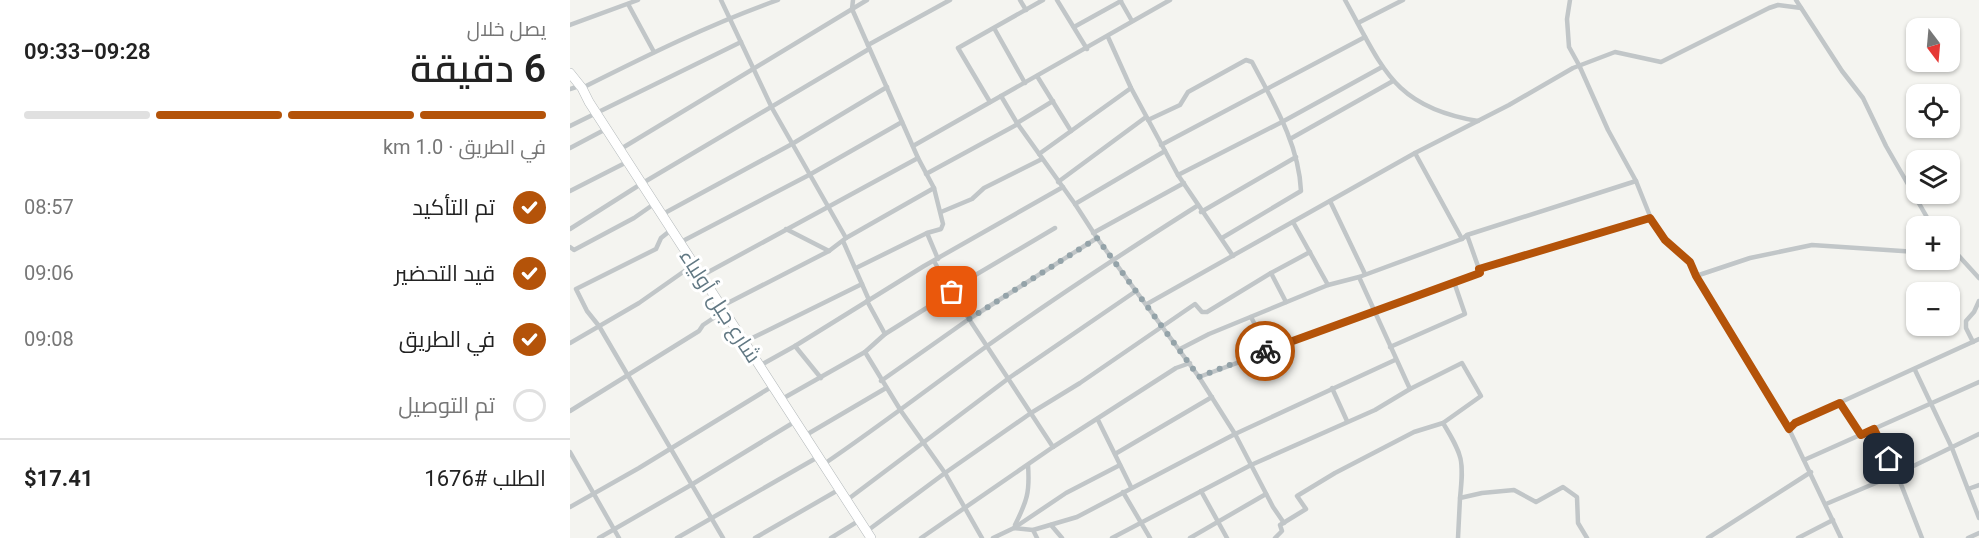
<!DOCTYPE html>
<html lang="ar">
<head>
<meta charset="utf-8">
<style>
	:root { --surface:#fff; --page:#f6f6f6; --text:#222; --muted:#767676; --line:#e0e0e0; --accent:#b45309 }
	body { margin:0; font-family:Roboto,Cairo,sans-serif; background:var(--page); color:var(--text); direction:rtl; height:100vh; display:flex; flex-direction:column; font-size:22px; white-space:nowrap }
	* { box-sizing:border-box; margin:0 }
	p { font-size:20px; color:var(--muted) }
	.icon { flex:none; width:33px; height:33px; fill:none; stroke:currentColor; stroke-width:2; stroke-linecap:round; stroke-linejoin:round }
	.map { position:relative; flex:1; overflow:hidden; direction:ltr }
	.drawer { display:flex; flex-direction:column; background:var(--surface); width:570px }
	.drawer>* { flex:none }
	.needle { width:39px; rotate:164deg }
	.buttons { position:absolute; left:1336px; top:18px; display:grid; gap:12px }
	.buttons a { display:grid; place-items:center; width:54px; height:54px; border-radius:12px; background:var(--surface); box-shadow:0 2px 4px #0004; font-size:30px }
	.pin { position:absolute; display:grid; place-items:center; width:51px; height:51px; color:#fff; margin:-26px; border-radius:12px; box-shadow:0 3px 9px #0006 }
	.courier { position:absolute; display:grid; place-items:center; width:60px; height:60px; margin:-30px; border:4px solid #b45309; border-radius:50%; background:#fff; color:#222; box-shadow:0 2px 8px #0007 }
	.overview em { font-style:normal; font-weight:600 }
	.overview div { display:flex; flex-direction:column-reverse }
	.overview { display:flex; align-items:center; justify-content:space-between; height:102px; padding:0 24px }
	h1 { font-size:39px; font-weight:600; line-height:45px }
	.bar { display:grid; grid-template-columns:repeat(4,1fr); gap:9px 6px; align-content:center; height:72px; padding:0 24px }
	.bar i { height:8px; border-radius:4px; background:var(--line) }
	.bar .selected { background:var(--accent) }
	.bar p { grid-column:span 4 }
	.line { display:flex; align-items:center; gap:15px; padding:0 24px; border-top:2px solid var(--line) }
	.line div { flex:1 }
	ol { padding:0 24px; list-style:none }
	li { display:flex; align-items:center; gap:18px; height:66px }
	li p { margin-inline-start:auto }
	li .icon { padding:6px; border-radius:50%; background:var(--accent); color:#fff; stroke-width:4 }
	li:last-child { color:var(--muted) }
	li i { width:33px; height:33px; border:3px solid var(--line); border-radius:50% }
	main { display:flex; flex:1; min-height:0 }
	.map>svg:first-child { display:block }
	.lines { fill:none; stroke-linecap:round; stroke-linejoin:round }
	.highway-casing { stroke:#b3b8ba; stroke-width:10 }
	.street { stroke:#c1c6c8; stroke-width:4.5 }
	.highway { stroke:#fff; stroke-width:9 }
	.done { stroke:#94a3a9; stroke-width:6; stroke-dasharray:0 10.8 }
	.route { stroke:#b45309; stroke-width:8 }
	.labels { text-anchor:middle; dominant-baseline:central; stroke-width:6; stroke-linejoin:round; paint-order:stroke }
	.street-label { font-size:21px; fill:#617883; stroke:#fff }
</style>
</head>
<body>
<main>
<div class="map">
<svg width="1409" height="538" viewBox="0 0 1409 538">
	<rect width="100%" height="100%" fill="#f4f4f0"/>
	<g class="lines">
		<defs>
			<polyline id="highway" points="0,73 12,88 19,102 301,538"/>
		</defs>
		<use href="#highway" class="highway-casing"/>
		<g class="street">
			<polyline points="151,0 202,108 276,238"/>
			<polyline points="283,0 282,9 348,158 364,188 373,224 371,229 357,233 286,268"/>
			<polyline points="450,0 456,10"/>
			<polyline points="487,0 517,49"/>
			<polyline points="550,0 562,21"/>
			<path d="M775,0c38,68 48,107 133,121"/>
			<polyline points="1000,0 997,19 999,47 1009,65 1038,130 1066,181 1084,226 1095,240 1120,262 1126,276 1219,429 1271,538"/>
			<polyline points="1226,0 1272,71 1293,98 1316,146 1362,226"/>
			<polyline points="58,4 84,52"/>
			<polyline points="788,23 833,0"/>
			<polyline points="0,25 68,0"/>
			<polyline points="504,27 551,1"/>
			<polyline points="424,28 455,83"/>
			<polyline points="538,37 561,88 608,175 663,256"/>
			<polyline points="298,45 380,0"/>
			<polyline points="467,76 501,131"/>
			<path d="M12,88c64,-32 128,-64 196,-88"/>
			<polyline points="0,89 9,86"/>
			<polyline points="431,96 447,123 505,204 527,238 629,377 665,434 703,507 714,523"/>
			<polyline points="420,102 388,48 473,0"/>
			<path d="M578,120l32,-15 8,-13 58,-32 6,2c21,40 47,82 49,129l-79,47"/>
			<polyline points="447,123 483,101"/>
			<polyline points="0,126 171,42"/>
			<polyline points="720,139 823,81"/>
			<polyline points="591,145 795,37"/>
			<polyline points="343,146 600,0"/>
			<polyline points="0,148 36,129"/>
			<polyline points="49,150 297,0"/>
			<polyline points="845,153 892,239"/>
			<polyline points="469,154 561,88"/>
			<polyline points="356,174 448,124"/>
			<polyline points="608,175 712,122 812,67"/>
			<polyline points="488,182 576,117"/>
			<polyline points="0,191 57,162"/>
			<polyline points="760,201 795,274"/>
			<polyline points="505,204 595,151"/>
			<polyline points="371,212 402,199 414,188 472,159"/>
			<polyline points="631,212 726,157"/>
			<polyline points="91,215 222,144 317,87"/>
			<polyline points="723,222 758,285"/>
			<polyline points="0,229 71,184 299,49"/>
			<polyline points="216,229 259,251"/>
			<polyline points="101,230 91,238 86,249 6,289 17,311 29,326 153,538"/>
			<polyline points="357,233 368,259"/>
			<polyline points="523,233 614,183"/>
			<polyline points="897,235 909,269"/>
			<polyline points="273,241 299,300"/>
			<polyline points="109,243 239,175 332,122"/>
			<polyline points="0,247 4,250 64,218 84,204"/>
			<polyline points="1380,252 1388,255 1409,278"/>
			<polyline points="364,261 380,290 483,447"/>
			<polyline points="701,273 716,302"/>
			<polyline points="131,276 348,158"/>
			<polyline points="1126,276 1180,258 1242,245 1347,252"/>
			<polyline points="380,290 485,228"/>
			<polyline points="297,301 315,334"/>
			<polyline points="577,304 845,153 939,105 1003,68 1045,52 1091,62 1199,8 1208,5 1231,8"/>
			<polyline points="681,317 698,350"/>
			<polyline points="174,342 292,284"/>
			<polyline points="1403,342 1396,328 1396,321 1404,312 1409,301"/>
			<polyline points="0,343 69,303 123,265"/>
			<polyline points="225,346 251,378"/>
			<polyline points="820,347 895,314 884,282"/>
			<polyline points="610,349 639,334 758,285 789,277 892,239 897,235 1066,181"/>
			<polyline points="295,352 331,411 375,473 412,538"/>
			<polyline points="189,366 225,346 354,266 493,187"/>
			<polyline points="1345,370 1382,448 1409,518"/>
			<polyline points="629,377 910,273 909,269 1080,218"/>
			<polyline points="311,381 399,319 527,238"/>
			<polyline points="762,388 777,421"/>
			<path d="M840,389l52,-26 19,33 -38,27c20,33 21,37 17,75"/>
			<polyline points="212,399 295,352 315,334 382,292"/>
			<polyline points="1270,403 1291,435"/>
			<polyline points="0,411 129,331 133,325 145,317 150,307 259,251 276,238 364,188"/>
			<polyline points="528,420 561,487"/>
			<polyline points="1219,429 1225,423 1409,339"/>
			<polyline points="1304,429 1327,474 1352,538"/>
			<polyline points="236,435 316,388"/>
			<polyline points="0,452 49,538"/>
			<polyline points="545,454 642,397"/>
			<polyline points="1234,460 1409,382"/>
			<path d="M254,464c56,-38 109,-79 163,-118 69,-49 139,-95 210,-140"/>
			<polyline points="1398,489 1409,485"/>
			<polyline points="631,491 657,538"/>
			<polyline points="553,492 580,538"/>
			<polyline points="277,500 439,378 566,291"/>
			<polyline points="1256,504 1327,474 1409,434"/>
			<polyline points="0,507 69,468 203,386"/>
			<path d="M445,525c12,-24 15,-33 13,-60"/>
			<polyline points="481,525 492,538"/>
			<polyline points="444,528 496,493 550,465"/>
			<polyline points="463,530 467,538"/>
			<polyline points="297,531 375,473 461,413 510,383 625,304 632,312 637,312 701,273 740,252"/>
			<polyline points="29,538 121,485 226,421"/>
			<polyline points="107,538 248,457"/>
			<polyline points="185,538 270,489"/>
			<polyline points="261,538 290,520"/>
			<polyline points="351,538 483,447 606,368 620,363"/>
			<polyline points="423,538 444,528 463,530 507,517 665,434 825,360"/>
			<polyline points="542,538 681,465 805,410 840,389 789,277"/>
			<polyline points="620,538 696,494"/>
			<polyline points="705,538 712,531 710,525 736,509 727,496 765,473 844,432 873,423"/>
			<polyline points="888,538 890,498 912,493 944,490 966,502 993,487 1007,497 1008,523 1017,538"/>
			<polyline points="1138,538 1241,472"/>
			<polyline points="1228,538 1263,520"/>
			<polyline points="1398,538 1409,533"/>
		</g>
		<use href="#highway" class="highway"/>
	</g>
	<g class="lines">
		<polyline class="done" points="382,292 399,319 527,238 629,377 695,351"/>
		<polyline class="route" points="695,351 910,273 909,269 1080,218 1095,240 1120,262 1126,276 1219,429 1225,423 1270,403 1291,435 1304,429 1319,459"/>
	</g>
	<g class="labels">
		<g class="street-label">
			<text transform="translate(150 306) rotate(57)">شارع جبل أولياء</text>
		</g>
	</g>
</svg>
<div class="buttons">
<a><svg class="needle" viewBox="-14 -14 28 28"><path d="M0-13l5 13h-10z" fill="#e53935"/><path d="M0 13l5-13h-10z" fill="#767676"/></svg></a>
<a><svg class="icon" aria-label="locate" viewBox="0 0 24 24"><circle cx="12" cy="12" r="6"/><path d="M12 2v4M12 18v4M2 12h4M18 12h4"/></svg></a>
<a><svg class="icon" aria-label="layers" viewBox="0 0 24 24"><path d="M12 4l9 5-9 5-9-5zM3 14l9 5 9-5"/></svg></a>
<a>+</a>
<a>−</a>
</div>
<div class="pin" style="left:382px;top:292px;background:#ea580c"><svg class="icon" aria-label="bag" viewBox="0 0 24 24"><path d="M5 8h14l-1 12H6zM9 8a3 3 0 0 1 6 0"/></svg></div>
<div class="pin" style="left:1319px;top:459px;background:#1f2937"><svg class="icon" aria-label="home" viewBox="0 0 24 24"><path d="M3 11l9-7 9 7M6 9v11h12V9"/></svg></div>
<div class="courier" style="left:695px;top:351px"><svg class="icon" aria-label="bike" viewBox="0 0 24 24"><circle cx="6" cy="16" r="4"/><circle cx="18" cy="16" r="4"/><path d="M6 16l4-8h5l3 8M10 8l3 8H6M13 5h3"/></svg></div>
</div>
<section class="drawer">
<div class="overview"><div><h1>6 دقيقة</h1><p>يصل خلال</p></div><em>09:28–09:33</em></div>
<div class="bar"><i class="selected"></i><i class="selected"></i><i class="selected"></i><i></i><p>في الطريق · 1.0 km</p></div>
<ol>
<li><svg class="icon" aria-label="check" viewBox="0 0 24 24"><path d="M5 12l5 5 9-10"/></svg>تم التأكيد<p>08:57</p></li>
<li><svg class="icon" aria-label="check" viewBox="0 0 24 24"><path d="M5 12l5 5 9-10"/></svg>قيد التحضير<p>09:06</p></li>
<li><svg class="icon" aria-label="check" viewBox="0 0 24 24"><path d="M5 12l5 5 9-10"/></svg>في الطريق<p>09:08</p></li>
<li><i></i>تم التوصيل</li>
</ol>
<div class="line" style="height:78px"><div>الطلب #1676</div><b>$17.41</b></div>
</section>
</main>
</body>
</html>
